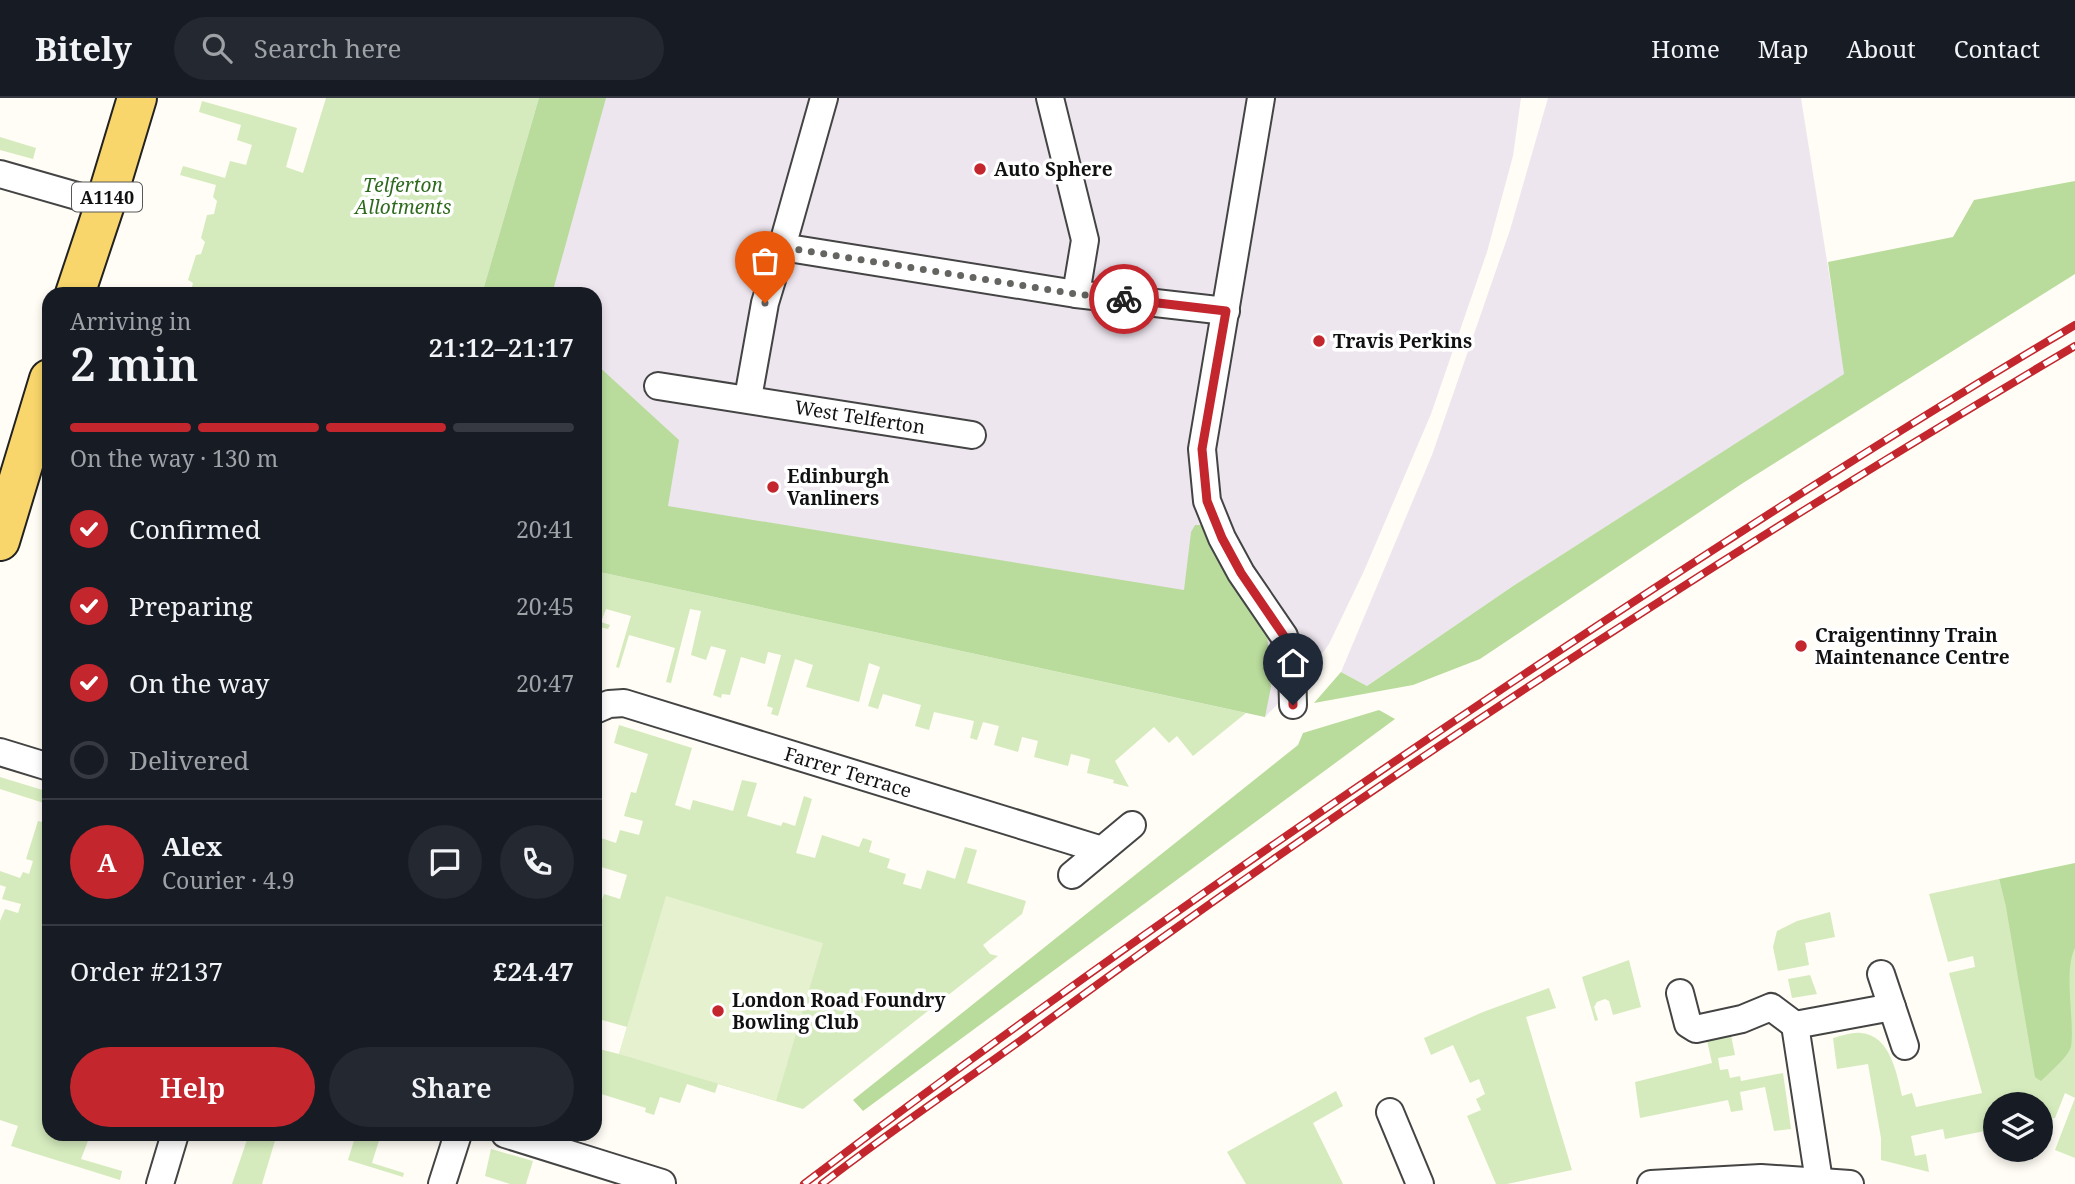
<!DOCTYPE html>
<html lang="en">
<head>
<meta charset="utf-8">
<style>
	:root { --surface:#171b24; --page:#242831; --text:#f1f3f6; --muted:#9ea1a6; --line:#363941; --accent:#c4262e }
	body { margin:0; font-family:"Noto Serif",serif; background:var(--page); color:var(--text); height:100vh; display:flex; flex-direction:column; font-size:26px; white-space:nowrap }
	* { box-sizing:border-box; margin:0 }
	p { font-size:23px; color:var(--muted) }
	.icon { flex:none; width:38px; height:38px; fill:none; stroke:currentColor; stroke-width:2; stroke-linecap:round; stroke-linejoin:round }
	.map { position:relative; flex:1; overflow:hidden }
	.panel { position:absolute; left:42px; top:189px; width:560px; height:854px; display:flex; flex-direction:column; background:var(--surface); border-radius:21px; box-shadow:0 4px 10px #0003 }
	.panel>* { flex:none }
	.controls { position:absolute; left:1983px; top:994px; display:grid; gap:14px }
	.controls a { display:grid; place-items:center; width:70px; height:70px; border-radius:50%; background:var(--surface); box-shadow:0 4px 10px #0003; font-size:35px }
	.pin { position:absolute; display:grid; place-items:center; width:60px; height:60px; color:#fff; margin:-72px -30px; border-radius:50% 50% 50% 0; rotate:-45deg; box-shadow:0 0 7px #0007 }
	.pin .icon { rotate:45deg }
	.courier { position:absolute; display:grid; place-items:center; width:70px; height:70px; margin:-35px; border:5px solid #c4262e; border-radius:50%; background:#fff; color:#222; box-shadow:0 2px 9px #0007 }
	.head em { font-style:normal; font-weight:600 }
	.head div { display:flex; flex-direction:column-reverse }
	.head { display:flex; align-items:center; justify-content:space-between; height:119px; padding:0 28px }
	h1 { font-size:46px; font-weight:600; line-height:52px }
	.bar { display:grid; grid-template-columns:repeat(4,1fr); gap:10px 7px; align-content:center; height:84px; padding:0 28px }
	.bar i { height:9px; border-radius:5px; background:var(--line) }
	.bar .selected { background:var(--accent) }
	.bar p { grid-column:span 4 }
	.line { display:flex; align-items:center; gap:18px; padding:0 28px; border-top:2px solid var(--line) }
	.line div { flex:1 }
	.round { display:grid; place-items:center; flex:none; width:74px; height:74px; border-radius:37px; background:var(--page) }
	ol { padding:0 28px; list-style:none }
	li { display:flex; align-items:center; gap:21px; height:77px }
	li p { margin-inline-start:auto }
	li .icon { padding:7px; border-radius:50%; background:var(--accent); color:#fff; stroke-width:4 }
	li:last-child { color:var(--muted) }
	li i { width:38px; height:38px; border:4px solid var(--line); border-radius:50% }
	.primary-button { display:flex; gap:14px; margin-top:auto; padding:14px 28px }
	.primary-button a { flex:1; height:80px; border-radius:42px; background:var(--accent); color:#fff; font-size:28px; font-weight:600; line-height:80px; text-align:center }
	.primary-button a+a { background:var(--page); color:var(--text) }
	header { display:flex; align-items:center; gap:42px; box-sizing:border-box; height:98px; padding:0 35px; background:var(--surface); border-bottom:2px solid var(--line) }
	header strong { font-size:33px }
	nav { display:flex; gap:38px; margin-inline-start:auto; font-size:24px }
	.search { width:490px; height:63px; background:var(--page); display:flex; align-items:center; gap:18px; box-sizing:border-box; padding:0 24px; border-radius:38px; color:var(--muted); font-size:26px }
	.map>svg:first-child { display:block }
	.industrial { fill:#eee6ef }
	.green { fill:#d5ebbd }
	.forest { fill:#b9dc9c }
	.pitch { fill:#e6f2cf }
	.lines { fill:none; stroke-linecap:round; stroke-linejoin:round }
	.street-casing { stroke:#444; stroke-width:30 }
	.primary-casing { stroke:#222; stroke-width:42 }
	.street { stroke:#fff; stroke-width:26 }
	.primary { stroke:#f9d66b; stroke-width:38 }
	.rail-casing { stroke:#c4262e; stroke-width:8 }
	.rail { stroke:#fff; stroke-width:5; stroke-dasharray:16; stroke-linecap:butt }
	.done { stroke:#646461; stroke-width:7; stroke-dasharray:0 12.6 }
	.route { stroke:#c4262e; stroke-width:9 }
	.poi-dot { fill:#c4262e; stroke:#fff; stroke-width:2.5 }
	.labels { text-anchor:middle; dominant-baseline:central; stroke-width:7; stroke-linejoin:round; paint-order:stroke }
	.shield { fill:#fff; stroke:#585858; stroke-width:2 }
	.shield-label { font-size:18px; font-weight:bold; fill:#111 }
	.poi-label { font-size:19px; font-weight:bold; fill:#111; stroke:#fff; text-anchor:start }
	.park-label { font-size:19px; font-style:italic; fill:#2f6b1f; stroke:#fff }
	.street-label { font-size:19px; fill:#111; stroke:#fff }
</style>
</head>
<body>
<header>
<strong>Bitely</strong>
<div class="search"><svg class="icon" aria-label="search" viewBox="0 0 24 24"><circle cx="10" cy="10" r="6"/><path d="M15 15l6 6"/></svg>Search here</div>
<nav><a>Home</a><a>Map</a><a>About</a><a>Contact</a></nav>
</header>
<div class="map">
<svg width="2075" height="1086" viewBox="0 0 2075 1086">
	<rect width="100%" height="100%" fill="#fffdf5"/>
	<g class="industrial">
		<polygon points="539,0 1521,0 1513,58 1487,154 1431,316 1364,473 1329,546 1309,574 1265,619 595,472 595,196 482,196"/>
		<polygon points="1548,0 1801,0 1845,276 1513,488 1367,588 1341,574 1432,357 1510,132"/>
	</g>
	<g class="green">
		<polygon points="326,0 539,0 482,196 190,196 193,185 188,182 196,157 201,156 205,144 201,140 207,117 214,116 217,103 213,99 216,87 180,77 183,68 225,80 230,63 246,67 252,47 237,42 241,27 199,14 202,3 297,30 286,69 303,75"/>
		<polygon points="0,39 36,50 33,61 0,52"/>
		<polygon points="595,473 1246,615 1193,658 1177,638 1169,645 1154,629 1115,663 1129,689 1113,685 1114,682 1087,675 1090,661 1071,656 1068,668 1034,659 1038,643 1022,639 1018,654 994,647 999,628 983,624 977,642 970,640 974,623 934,614 929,632 915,628 921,607 883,596 878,611 868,608 880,569 869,565 859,604 806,589 813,567 795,561 778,618 771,616 773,610 767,608 781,557 768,554 765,566 741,559 730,597 722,596 721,600 713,597 726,552 711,548 706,562 691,557 701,513 690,511 671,585 666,584 675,550 629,537 619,570 616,569 631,518 606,511 601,524 610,527 608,531 595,528"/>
		<polygon points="619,627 692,650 675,707 690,712 693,702 733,713 742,682 757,685 747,718 781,728 783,724 795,728 804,698 812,701 796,755 815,760 822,737 859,749 863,740 872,743 869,754 890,761 887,770 906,776 903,786 921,791 927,772 955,781 965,749 977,752 967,785 1026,803 1022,816 983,847 990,856 998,858 803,1011 718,986 715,995 687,986 680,1005 660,999 654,1017 645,1014 646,1010 595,994 595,950 619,956 627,929 595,920 595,839 601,818 597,817 604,796 620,801 627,777 595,767 595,738 616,745 620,732 639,737 643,723 624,718 631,694 636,695 648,656 614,645"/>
		<polygon points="0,679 49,694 49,1036 76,1036 89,1040 81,1061 122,1073 120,1082 11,1048 18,1028 0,1022 0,823 5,811 18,815 21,806 2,801 6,789 0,787 0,773 20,780 23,774 29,776 33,763 26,761 38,723 42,724 47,706 0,691"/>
		<path d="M1999,781l7,27 69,-24v276l-20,-8 20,-52 -10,-5 -10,25 -14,2 -1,-16h-45v25l-50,10 -2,-10 -32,7 4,20 11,-2 3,18 -48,-12v-22l-13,-74 -31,5 -4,-31c8,-2 19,-6 28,-5 29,2 36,41 41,63l10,-3 4,14 66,-14 -33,-120 26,-6 -2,-11 -25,6 -19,-68z"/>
		<polygon points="1830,814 1835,839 1805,845 1809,867 1778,873 1773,849 1777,833 1797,823"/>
		<polygon points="1629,862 1641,909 1613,917 1609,903 1605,901 1597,904 1594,909 1598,922 1595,923 1582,879"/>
		<polygon points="1810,877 1817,896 1792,900 1788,881"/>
		<polygon points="1549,890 1556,910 1526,919 1572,1072 1507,1086 1496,1086 1467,1018 1481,1012 1476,1001 1485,996 1479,981 1470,985 1453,947 1431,957 1424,940 1483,914"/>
		<polygon points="1730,932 1735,957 1718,960 1720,972 1728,971 1730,980 1740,978 1741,983 1783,975 1791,1031 1774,1033 1765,989 1740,994 1743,1012 1731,1014 1728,1002 1640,1020 1635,984 1712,965 1706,938"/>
		<polygon points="1336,993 1343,1008 1313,1025 1343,1086 1246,1086 1227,1054"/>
		<polygon points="249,1036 277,1036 262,1086 232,1086"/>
		<polygon points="356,1036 381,1036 372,1065 404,1075 403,1079 348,1062"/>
		<polygon points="491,1051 533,1063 526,1086 510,1086 485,1078"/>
	</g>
	<g class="forest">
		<polygon points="539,0 606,0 552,196 482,196"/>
		<polygon points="2075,83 2075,176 1743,385 1480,561 1413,587 1314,605 1341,574 1367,588 1513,488 1844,276 1828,164 1953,139 1974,102"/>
		<polygon points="595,265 679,342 668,408 1184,492 1191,434 1195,427 1203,427 1267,535 1271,589 1265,619 595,473"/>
		<polygon points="1379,612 1395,621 863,1013 853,1002 1298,647 1303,635"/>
		<path d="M2075,765v85c-12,24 0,71 -4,99 -4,11 -21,25 -30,34l-6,-4 -29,-170 -7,-28z"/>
	</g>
	<polygon class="pitch" points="666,798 823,845 776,1003 619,956"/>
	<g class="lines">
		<defs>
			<g id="street">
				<polyline points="824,0 782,149 1076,196 1226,213"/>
				<polyline points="1050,0 1085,142 1076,196"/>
				<polyline points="1261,0 1202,351 1207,403 1222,440 1241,475 1284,538 1292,569 1293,607"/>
				<polyline points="0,76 105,106"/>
				<polyline points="658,288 972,337"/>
				<polyline points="748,300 765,205 782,149"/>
				<polyline points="595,612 609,606 624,605 1102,752 1132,727"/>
				<polyline points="0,654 49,669"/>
				<polyline points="1072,777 1102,752"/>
				<polyline points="1881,876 1905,948"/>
				<polyline points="1680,895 1688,926 1696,931 1742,921 1771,909 1795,927"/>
				<polyline points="1390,1014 1420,1086"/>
				<polyline points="505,1036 662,1085"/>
				<polyline points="1819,1083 1795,927 1892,909"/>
				<polyline points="160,1086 175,1036"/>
				<polyline points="442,1086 458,1036"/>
				<polyline points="1651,1086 1761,1080 1850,1086"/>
			</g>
			<g id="primary">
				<polyline points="75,196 105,106 137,0"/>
				<polyline points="0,443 49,281"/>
			</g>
		</defs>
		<use href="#street" class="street-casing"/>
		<use href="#primary" class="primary-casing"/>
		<use href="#street" class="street"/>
		<use href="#primary" class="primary"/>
		<defs>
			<g id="rail">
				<path d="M804,1086c229,-174 465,-339 704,-499 187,-125 374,-246 567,-360"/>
				<path d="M822,1086c68,-53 139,-100 209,-151 335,-247 685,-475 1044,-687"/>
			</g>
		</defs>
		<use href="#rail" class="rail-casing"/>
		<use href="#rail" class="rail"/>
	</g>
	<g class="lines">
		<polyline class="done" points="765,205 782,149 1076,196 1124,201"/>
		<polyline class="route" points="1124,201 1226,213 1202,351 1207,403 1222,440 1241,475 1284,538 1292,569 1293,607"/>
	</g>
	<g class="poi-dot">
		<circle cx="980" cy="71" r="7"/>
		<circle cx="1319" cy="243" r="7"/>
		<circle cx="773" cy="389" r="7"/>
		<circle cx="1801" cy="548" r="7"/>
		<circle cx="718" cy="913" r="7"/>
	</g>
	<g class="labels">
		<rect class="shield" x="72" y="84.5" width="70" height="29" rx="5"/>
		<g class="shield-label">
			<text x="107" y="99">A1140</text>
		</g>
		<g class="poi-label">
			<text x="994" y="71">Auto Sphere</text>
			<text x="1333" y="243">Travis Perkins</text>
			<text x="787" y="378">Edinburgh<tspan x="787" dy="22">Vanliners</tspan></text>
			<text x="1815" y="537">Craigentinny Train<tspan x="1815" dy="22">Maintenance Centre</tspan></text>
			<text x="732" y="902">London Road Foundry<tspan x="732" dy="22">Bowling Club</tspan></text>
		</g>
		<g class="park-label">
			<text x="403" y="87">Telferton<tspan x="403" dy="22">Allotments</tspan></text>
		</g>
		<g class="street-label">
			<text transform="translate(860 319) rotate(9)">West Telferton</text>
			<text transform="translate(848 674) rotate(17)">Farrer Terrace</text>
		</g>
	</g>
</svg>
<div class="controls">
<a><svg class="icon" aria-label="layers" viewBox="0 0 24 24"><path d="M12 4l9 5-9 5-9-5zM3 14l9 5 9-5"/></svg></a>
</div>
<div class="pin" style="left:765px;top:205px;background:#ea580c"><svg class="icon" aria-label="bag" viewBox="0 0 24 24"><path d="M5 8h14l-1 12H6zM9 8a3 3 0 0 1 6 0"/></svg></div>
<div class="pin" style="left:1293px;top:607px;background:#1f2937"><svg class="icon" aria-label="home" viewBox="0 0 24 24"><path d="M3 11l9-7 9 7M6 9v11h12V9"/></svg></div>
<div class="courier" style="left:1124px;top:201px"><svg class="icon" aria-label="bike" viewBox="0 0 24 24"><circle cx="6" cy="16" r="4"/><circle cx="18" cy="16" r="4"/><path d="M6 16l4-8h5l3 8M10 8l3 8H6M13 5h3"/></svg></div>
<section class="panel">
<div class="head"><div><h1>2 min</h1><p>Arriving in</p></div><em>21:12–21:17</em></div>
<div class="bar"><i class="selected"></i><i class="selected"></i><i class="selected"></i><i></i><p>On the way · 130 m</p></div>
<ol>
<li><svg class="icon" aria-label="check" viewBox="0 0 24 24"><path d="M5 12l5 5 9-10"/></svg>Confirmed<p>20:41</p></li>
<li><svg class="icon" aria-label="check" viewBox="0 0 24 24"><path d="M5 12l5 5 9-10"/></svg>Preparing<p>20:45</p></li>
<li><svg class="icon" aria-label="check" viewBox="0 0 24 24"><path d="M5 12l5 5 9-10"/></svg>On the way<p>20:47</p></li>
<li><i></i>Delivered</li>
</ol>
<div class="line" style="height:126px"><b class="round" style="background:var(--accent);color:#fff">A</b><div><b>Alex</b><p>Courier · 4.9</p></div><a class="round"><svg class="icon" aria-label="chat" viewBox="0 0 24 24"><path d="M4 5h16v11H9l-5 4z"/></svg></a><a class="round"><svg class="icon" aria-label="phone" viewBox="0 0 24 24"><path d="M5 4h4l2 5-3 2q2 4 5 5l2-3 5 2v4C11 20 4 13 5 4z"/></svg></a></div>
<div class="line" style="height:91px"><div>Order #2137</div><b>£24.47</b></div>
<div class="primary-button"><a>Help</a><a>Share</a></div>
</section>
</div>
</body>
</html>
